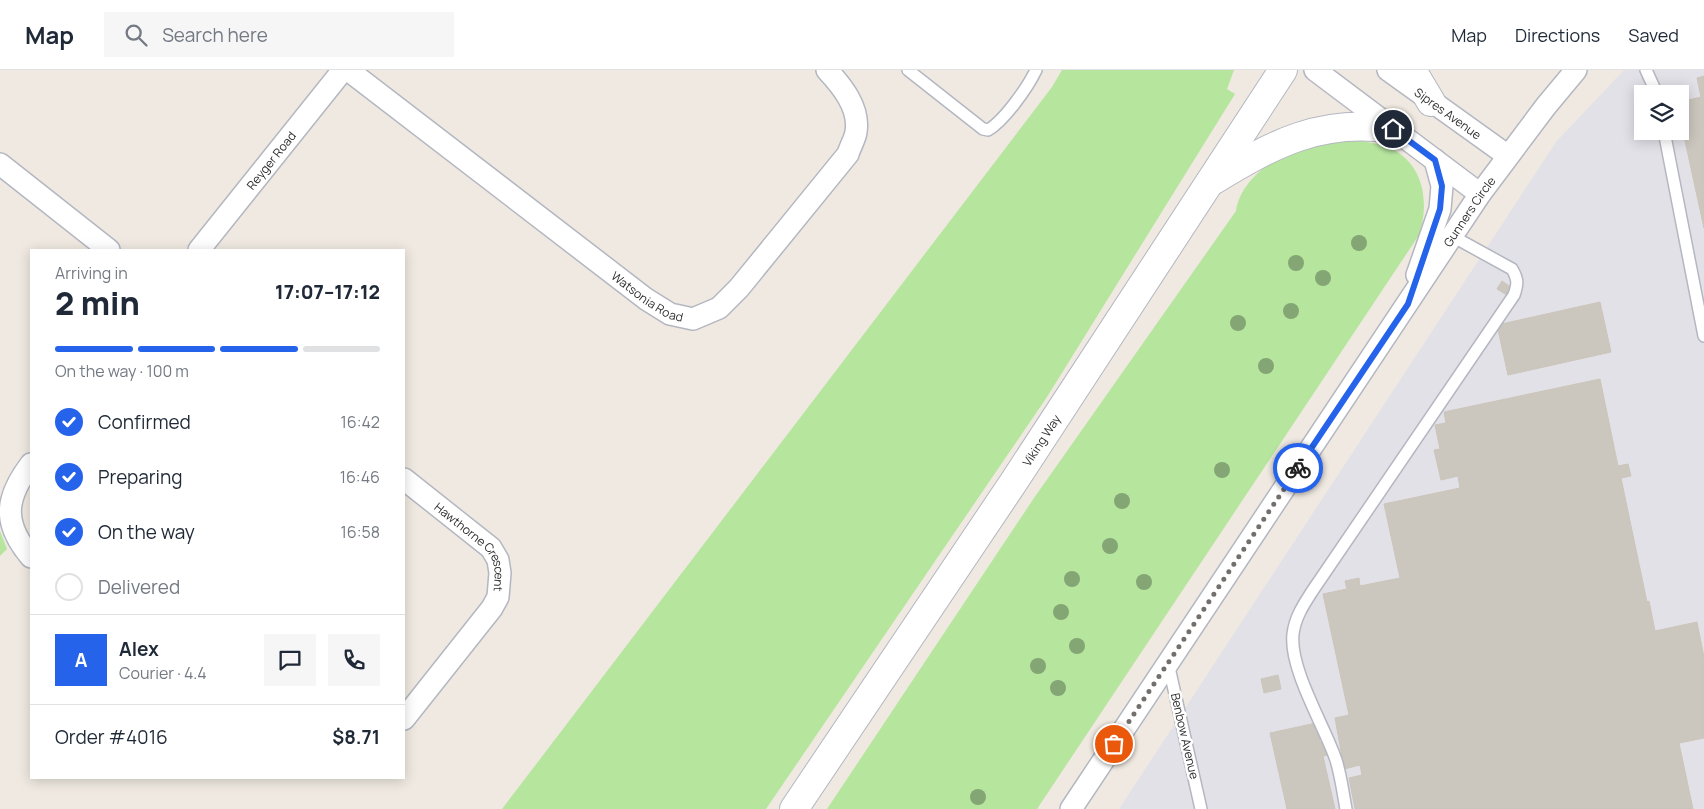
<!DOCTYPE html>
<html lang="en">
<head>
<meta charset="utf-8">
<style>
	:root { --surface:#fff; --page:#f6f6f7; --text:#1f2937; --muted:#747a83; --line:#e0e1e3; --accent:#2563eb }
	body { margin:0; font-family:Manrope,sans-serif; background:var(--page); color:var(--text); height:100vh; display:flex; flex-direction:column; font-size:19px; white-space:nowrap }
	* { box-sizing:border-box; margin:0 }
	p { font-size:16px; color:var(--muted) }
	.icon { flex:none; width:28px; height:28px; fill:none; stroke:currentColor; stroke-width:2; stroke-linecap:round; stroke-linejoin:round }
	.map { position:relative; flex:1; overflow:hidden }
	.side { position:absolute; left:30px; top:179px; width:375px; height:530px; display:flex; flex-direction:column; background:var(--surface); border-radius:0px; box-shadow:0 2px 12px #0003 }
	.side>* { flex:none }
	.tools { position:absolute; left:1634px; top:15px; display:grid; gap:10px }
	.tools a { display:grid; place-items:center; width:55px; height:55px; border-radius:0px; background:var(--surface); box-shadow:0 2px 12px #0003; font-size:25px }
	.pin { position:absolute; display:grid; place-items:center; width:42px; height:42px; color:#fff; margin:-21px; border:2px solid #fff; border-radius:50%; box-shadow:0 1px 5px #0007 }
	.courier { position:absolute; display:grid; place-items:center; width:50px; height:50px; margin:-25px; border:4px solid #2563eb; border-radius:50%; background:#fff; color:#222; box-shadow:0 1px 6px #0007 }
	.summary em { font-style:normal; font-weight:800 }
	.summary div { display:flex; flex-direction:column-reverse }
	.summary { display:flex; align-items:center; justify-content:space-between; height:85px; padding:0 25px }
	h1 { font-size:32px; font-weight:800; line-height:38px }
	.bar { display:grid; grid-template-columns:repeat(4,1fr); gap:8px 5px; align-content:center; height:60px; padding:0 25px }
	.bar i { height:6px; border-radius:4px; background:var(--line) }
	.bar .selected { background:var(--accent) }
	.bar p { grid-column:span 4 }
	.line { display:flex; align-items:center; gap:12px; padding:0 25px; border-top:1px solid var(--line) }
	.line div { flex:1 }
	.round { display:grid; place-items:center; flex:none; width:52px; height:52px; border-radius:0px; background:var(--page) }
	ol { padding:0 25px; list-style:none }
	li { display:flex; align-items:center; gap:15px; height:55px }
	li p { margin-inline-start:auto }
	li .icon { padding:5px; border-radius:50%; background:var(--accent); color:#fff; stroke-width:4 }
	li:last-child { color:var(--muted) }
	li i { width:28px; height:28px; border:2px solid var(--line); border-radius:50% }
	header { display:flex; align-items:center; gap:30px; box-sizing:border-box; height:70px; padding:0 25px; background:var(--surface); border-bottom:1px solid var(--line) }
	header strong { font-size:24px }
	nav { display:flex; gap:28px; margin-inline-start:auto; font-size:18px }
	.search { width:350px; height:45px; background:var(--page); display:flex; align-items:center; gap:12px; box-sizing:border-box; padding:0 18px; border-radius:0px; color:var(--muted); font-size:19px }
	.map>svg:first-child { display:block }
	.industrial { fill:#e3e1e8; fill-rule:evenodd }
	.green { fill:#b6e59e }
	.building { fill:#cbc7bf; stroke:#cbc5ba }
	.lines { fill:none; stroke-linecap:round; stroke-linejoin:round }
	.service-casing { stroke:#b4b7c1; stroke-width:14 }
	.minor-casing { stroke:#b4b7c1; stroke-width:24 }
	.secondary-casing { stroke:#b4b7c1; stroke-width:30 }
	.service { stroke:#fff; stroke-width:11 }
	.minor { stroke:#fff; stroke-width:21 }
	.secondary { stroke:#fff; stroke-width:28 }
	.tree { fill:#84a574 }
	.done { stroke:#726f6d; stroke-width:5; stroke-dasharray:0 9 }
	.route { stroke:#2563eb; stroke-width:6 }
	.labels { text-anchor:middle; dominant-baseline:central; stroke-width:5; stroke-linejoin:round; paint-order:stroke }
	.street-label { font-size:12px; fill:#2e2e2e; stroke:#fff }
</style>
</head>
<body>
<header>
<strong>Map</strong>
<div class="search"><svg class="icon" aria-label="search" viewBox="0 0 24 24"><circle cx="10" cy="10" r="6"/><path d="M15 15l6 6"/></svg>Search here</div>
<nav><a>Map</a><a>Directions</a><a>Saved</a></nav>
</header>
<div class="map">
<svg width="1704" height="739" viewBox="0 0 1704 739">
	<rect width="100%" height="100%" fill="#efe9e1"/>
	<path class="industrial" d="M1624,0h80v739h-585l437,-667zM1642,24h38v37h-38z"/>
	<g class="green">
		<polygon points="1062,0 1234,0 1227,19 1235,24 1047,327 766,739 502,739 1052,17"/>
		<path d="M1358,70c12,3 27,4 38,11 29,18 33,54 23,84l-382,574h-210l207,-311 202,-287c5,-36 50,-62 82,-69 13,-3 27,-1 40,-2z"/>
		<polygon points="0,461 7,479 0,486"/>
	</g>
	<g class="building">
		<polygon points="1704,6 1704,158 1680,48 1680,32 1701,27 1697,8"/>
		<polygon points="1502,211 1512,218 1507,225 1497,219"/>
		<polygon points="1600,232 1611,282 1508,305 1497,255"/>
		<polygon points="1600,309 1618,396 1628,394 1631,406 1621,408 1647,532 1649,531 1655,561 1697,552 1704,587 1704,668 1679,673 1693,739 1355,739 1349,708 1362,705 1360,695 1344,699 1343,692 1335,648 1349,645 1323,524 1347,519 1345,511 1359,508 1360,516 1400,508 1384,434 1460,418 1458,406 1441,410 1434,380 1440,379 1435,355 1446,353 1444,342"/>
		<polygon points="1278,605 1281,619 1264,623 1261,609"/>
		<polygon points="1316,653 1320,672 1324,672 1327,685 1323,686 1335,739 1287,739 1270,663"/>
	</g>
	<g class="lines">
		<defs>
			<g id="service">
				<path d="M908,0l75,59 5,1c16,-9 40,-43 48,-60"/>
				<polyline points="1646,0 1657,24"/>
				<polyline points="1664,61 1704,266"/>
				<polyline points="1168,593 1201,739"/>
				<path d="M1346,739c-3,-16 -5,-33 -10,-49 -11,-33 -47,-91 -43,-126 2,-17 11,-30 20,-44l201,-295c4,-11 4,-16 -2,-26l-60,-33"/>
			</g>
			<g id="minor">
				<path id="s1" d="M348,0l298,229 24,15 23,5 26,-11 20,-20 109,-134c2,-7 7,-15 8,-22 4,-24 -14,-46 -29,-62"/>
				<polyline points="1315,0 1480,124"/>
				<path id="s2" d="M1388,0l120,86"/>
				<polyline points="0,94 109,180"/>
				<path id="s3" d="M199,180l144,-180"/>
				<polyline points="1417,205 1440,139 1442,116 1435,90"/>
				<path d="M31,394c-26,34 -29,59 0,93"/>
				<path id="s4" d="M404,409l87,69 7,12 2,13 -2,24 -6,11 -88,111"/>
				<path id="s5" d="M1071,739l409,-615 66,-88 30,-36"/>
			</g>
			<g id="secondary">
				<polyline points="1412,0 1431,32"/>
				<path d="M1214,110c59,-36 107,-62 179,-51"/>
				<path id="s6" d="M794,739l221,-329 268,-410"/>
			</g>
		</defs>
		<use href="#service" class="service-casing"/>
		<use href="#minor" class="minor-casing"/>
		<use href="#secondary" class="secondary-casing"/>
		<use href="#service" class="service"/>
		<use href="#minor" class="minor"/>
		<use href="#secondary" class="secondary"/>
	</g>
	<g class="tree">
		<circle cx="1359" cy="173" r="8"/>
		<circle cx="1296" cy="193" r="8"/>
		<circle cx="1323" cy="208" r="8"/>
		<circle cx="1291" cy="241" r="8"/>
		<circle cx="1238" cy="253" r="8"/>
		<circle cx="1266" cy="296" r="8"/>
		<circle cx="1222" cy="400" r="8"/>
		<circle cx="1122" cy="431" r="8"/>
		<circle cx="1110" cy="476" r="8"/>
		<circle cx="1072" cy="509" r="8"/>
		<circle cx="1144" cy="512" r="8"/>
		<circle cx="1061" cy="542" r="8"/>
		<circle cx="1077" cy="576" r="8"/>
		<circle cx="1038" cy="596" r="8"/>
		<circle cx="1058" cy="618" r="8"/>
		<circle cx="978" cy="727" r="8"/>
	</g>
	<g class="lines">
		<polyline class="done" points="1114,674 1298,398"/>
		<polyline class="route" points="1298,398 1408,234 1440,139 1442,116 1435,90 1393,59"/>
	</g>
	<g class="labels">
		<g class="street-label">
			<text stroke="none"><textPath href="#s2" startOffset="74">Sipres Avenue</textPath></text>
			<text stroke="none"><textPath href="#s3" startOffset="115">Reyger Road</textPath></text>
			<text stroke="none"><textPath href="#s5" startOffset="718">Gunners Circle</textPath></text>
			<text stroke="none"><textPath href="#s1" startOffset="376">Watsonia Road</textPath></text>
			<text stroke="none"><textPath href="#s6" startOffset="444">Viking Way</textPath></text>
			<text stroke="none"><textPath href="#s4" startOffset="99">Hawthorne Crescent</textPath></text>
			<text transform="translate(1185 666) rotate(77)">Benbow Avenue</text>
		</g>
	</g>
</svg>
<div class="tools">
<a><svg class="icon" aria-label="layers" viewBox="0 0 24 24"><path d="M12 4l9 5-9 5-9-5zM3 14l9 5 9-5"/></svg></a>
</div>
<div class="pin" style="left:1114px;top:674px;background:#ea580c"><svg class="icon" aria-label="bag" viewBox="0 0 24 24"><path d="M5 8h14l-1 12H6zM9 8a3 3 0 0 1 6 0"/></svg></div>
<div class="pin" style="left:1393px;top:59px;background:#1f2937"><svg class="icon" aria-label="home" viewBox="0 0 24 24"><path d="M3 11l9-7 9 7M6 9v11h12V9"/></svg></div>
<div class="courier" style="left:1298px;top:398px"><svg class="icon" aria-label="bike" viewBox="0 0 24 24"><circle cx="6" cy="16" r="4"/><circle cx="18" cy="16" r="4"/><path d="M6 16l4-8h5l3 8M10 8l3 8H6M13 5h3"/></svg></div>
<section class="side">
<div class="summary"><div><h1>2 min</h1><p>Arriving in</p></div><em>17:07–17:12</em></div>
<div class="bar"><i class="selected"></i><i class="selected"></i><i class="selected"></i><i></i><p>On the way · 100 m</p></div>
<ol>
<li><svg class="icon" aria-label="check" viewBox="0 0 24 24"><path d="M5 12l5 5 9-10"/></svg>Confirmed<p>16:42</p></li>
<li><svg class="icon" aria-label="check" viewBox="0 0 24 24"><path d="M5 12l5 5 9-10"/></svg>Preparing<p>16:46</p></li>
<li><svg class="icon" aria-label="check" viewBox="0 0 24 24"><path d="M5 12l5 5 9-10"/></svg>On the way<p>16:58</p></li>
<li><i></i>Delivered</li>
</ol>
<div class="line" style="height:90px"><b class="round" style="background:var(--accent);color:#fff">A</b><div><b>Alex</b><p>Courier · 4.4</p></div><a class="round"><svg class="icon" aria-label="chat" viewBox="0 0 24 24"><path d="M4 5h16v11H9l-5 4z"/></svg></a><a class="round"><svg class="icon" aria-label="phone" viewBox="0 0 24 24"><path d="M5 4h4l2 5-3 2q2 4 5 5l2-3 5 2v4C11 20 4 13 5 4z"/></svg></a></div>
<div class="line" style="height:65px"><div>Order #4016</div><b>$8.71</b></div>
</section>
</div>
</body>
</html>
